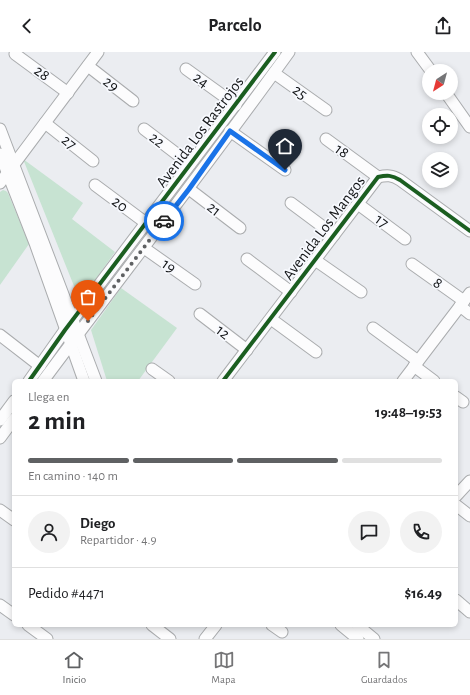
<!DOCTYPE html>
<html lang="es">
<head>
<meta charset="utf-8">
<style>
	:root { --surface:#fff; --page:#f2f2f2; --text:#202124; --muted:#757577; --line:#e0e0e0; --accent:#5f6163 }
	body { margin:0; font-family:"Alegreya Sans",sans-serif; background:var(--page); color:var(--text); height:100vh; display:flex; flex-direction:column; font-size:15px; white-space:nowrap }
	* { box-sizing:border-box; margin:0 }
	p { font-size:13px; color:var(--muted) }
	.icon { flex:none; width:22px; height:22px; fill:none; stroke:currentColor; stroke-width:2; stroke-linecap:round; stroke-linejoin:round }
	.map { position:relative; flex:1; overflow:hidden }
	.drawer { position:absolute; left:12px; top:327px; width:446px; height:248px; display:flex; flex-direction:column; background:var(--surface); border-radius:6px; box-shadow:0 2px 6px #0003 }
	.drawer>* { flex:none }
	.needle { width:26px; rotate:216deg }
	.tools { position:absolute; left:422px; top:12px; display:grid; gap:8px }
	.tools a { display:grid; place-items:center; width:36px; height:36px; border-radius:50%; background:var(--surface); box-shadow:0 2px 6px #0003; font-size:20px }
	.pin { position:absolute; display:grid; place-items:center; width:34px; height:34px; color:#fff; margin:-41px -17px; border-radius:50% 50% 50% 0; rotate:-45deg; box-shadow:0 0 4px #0007 }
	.pin .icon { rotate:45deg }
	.courier { position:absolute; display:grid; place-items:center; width:40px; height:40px; margin:-20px; border:3px solid #1a73e8; border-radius:50%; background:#fff; color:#222; box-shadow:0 1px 5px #0007 }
	.overview em { font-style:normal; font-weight:700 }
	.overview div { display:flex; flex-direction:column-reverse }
	.overview { display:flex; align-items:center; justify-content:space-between; height:68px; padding:0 16px }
	h1 { font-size:26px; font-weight:700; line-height:30px }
	.bar { display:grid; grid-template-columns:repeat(4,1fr); gap:6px 4px; align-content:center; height:48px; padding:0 16px }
	.bar i { height:5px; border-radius:3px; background:var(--line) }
	.bar .active { background:var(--accent) }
	.bar p { grid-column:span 4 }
	.line { display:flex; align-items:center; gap:10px; padding:0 16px; border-top:1px solid var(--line) }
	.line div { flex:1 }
	.round { display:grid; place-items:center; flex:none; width:42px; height:42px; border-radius:21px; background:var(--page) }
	header { display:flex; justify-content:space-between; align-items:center; height:52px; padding:0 16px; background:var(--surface); font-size:18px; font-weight:700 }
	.tab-bar { display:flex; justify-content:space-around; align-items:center; height:56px; border-top:1px solid var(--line); background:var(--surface); font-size:11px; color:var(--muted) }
	.tab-bar a { display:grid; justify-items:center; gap:2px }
	.tab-bar .active { color:var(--accent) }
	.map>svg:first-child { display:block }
	.green { fill:#c7e3d2 }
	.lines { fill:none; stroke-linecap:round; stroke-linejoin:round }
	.minor-casing { stroke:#aaacae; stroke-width:13 }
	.minor { stroke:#fcfcfd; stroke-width:11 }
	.cycleway-casing { stroke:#f7f9fe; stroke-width:6 }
	.cycleway { stroke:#1b5e20; stroke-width:4 }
	.done { stroke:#5f6163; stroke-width:4; stroke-dasharray:0 7.2 }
	.route { stroke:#1a73e8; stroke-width:5 }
	.labels { text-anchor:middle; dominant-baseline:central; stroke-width:3.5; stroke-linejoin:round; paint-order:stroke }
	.street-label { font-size:16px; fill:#131517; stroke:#f7f9fe }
</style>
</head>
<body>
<header><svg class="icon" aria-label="back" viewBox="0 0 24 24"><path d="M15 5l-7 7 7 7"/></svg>Parcelo<svg class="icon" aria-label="share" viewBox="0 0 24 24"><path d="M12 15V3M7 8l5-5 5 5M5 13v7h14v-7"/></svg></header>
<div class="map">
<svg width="470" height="587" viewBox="0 0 470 587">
	<rect width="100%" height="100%" fill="#ebedf1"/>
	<g class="green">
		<polygon points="23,107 83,151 72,167 115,200 80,249"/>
		<polygon points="3,138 6,139 8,141 29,192 0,233 0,140"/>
		<polygon points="121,236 177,276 138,329 107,329 91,278"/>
	</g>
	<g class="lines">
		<defs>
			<g id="minor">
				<polyline points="417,0 431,19"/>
				<polyline points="15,2 68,41"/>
				<polyline points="88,14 133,49"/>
				<polyline points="186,17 236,53"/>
				<polyline points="274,21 326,58"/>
				<polyline points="446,41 470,75"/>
				<polyline points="45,71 93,109"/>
				<polyline points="0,77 96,329"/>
				<polyline points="144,77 190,112"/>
				<polyline points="230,79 285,118"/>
				<polyline points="326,87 378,125"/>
				<polyline points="0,102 35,191 84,329"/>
				<polyline points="0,131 98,0"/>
				<polyline points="95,133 146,171"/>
				<polyline points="189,137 240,176"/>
				<polyline points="291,151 334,183"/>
				<polyline points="358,152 405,187"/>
				<polyline points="144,196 195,232"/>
				<polyline points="247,207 291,240"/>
				<polyline points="315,208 361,240"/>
				<polyline points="412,212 464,249"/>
				<polyline points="460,254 470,262"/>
				<polyline points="200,262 247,298"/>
				<polyline points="271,267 316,300"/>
				<polyline points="373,276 418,309"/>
				<polyline points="0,283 40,314"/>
				<polyline points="414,314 434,329"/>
				<polyline points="152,317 169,329"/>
				<polyline points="29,329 65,278 275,0"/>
				<path d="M43,329c82,-110 166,-218 246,-329"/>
				<path d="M223,329l155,-204c9,-2 14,-2 22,3l70,51"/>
				<polyline points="403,329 470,241"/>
				<polyline points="456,345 463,350"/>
				<polyline points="0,368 14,349"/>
				<polyline points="0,386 14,367"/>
				<polyline points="456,444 470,429"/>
				<polyline points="456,453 470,464"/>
				<polyline points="0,458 14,468"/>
				<polyline points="456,548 470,560"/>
				<polyline points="0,553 14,563"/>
				<polyline points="28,573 47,587"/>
				<polyline points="152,573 170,587"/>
				<polyline points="272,573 282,580"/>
				<polyline points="341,573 358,587"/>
				<polyline points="357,573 374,587"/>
				<polyline points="205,587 216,573"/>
			</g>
		</defs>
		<use href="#minor" class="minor-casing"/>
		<use href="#minor" class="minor"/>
		<defs>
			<g id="cycleway">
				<polyline points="29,329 65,278 275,0"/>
				<path d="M223,329l155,-204c9,-2 14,-2 22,3l70,51"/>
			</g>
		</defs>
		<use href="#cycleway" class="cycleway-casing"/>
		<use href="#cycleway" class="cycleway"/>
	</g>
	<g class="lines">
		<polyline class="done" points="88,269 164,169"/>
		<polyline class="route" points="164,169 189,137 230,79 285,118"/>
	</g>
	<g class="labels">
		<g class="street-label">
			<text transform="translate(42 21) rotate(36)">28</text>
			<text transform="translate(201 28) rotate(35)">24</text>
			<text transform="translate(111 32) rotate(37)">29</text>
			<text transform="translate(300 40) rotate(36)">25</text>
			<text transform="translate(200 80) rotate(-53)">Avenida Los Rastrojos</text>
			<text transform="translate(157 88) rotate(37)">22</text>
			<text transform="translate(69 90) rotate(38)">27</text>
			<text transform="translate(342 99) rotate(37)">18</text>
			<text transform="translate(120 152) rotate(36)">20</text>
			<text transform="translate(214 157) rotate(38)">21</text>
			<text transform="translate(382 169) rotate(37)">17</text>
			<text transform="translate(324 176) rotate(-53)">Avenida Los Mangos</text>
			<text transform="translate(169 214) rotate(35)">19</text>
			<text transform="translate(438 231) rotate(35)">8</text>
			<text transform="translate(223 280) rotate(38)">12</text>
		</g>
	</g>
</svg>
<div class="tools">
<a><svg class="needle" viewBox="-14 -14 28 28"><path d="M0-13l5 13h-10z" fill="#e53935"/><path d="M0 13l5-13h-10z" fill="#757577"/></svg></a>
<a><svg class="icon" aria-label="locate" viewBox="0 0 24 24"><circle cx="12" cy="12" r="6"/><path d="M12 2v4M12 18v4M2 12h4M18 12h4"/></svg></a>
<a><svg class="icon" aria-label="layers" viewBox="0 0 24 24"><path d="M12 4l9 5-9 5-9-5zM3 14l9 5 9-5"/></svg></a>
</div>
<div class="pin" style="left:88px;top:269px;background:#ea580c"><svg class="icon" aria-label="bag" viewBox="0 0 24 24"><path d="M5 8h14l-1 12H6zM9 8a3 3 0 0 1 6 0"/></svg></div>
<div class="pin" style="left:285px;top:118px;background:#1f2937"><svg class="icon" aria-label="home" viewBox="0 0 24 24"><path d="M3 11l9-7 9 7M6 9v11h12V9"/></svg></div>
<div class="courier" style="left:164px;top:169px"><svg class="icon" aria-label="car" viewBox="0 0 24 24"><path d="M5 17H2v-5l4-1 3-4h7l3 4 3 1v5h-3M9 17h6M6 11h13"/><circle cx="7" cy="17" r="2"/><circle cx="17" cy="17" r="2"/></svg></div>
<section class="drawer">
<div class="overview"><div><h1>2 min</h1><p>Llega en</p></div><em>19:48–19:53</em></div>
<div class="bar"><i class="active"></i><i class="active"></i><i class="active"></i><i></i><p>En camino · 140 m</p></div>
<div class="line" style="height:72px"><a class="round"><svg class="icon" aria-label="person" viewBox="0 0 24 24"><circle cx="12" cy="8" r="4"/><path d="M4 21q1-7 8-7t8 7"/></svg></a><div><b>Diego</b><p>Repartidor · 4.9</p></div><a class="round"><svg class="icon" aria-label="chat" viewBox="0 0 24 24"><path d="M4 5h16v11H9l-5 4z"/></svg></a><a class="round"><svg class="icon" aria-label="phone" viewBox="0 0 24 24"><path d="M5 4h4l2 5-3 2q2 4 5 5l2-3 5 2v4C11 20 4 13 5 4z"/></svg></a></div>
<div class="line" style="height:52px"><div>Pedido #4471</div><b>$16.49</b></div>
</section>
</div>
<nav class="tab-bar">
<a class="active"><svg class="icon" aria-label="home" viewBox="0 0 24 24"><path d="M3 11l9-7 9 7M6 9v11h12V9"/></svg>Inicio</a>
<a><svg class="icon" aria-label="map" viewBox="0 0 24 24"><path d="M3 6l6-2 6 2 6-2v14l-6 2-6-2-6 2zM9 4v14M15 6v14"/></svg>Mapa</a>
<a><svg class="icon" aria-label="saved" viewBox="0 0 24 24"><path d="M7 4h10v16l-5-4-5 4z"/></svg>Guardados</a>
</nav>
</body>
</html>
